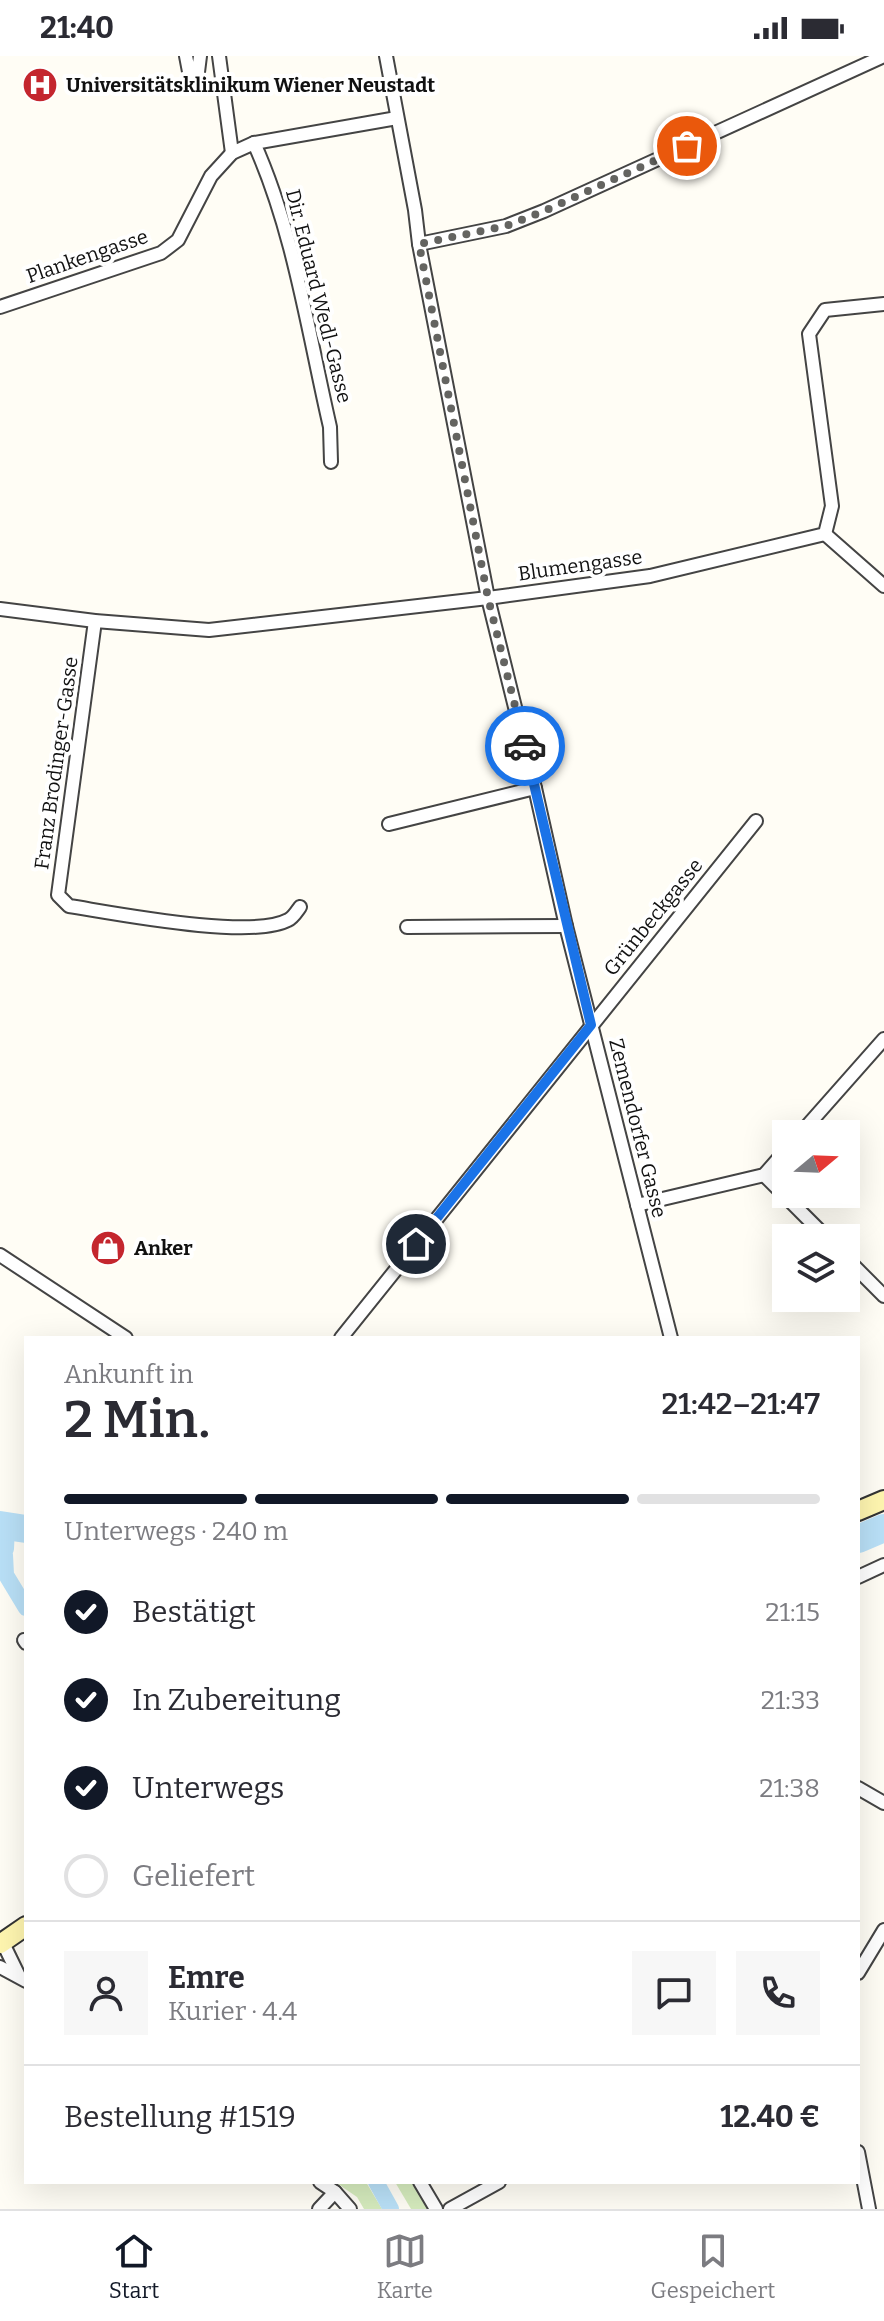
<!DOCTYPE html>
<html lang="de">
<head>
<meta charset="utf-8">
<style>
	:root { --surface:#fff; --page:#f7f7f7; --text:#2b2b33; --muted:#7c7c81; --line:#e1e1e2; --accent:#111827 }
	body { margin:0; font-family:Bitter,serif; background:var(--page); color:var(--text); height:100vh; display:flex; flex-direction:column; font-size:30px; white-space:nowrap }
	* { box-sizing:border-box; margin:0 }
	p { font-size:26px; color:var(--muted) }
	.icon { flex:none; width:44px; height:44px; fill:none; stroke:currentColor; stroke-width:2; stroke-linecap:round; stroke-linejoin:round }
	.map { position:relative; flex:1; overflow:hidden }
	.drawer { position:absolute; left:24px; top:1280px; width:836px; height:848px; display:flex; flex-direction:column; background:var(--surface); border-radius:0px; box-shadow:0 8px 32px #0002 }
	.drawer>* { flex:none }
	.needle { width:52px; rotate:71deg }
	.tools { position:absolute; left:772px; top:1064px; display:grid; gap:16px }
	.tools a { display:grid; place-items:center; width:88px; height:88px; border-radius:0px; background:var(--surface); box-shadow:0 8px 32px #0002; font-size:40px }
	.pin { position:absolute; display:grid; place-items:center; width:68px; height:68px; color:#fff; margin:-34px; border:4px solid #fff; border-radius:50%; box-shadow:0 2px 8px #0007 }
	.courier { position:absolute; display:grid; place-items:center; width:80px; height:80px; margin:-40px; border:6px solid #1a73e8; border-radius:50%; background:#fff; color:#222; box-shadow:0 2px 10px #0007 }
	.overview em { font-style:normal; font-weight:600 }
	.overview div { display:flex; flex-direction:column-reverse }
	.overview { display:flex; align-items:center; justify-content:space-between; height:136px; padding:0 40px }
	h1 { font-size:52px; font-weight:600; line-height:60px }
	.bar { display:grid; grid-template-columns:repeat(4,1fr); gap:12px 8px; align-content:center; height:96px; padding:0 40px }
	.bar i { height:10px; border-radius:6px; background:var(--line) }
	.bar .current { background:var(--accent) }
	.bar p { grid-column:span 4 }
	.line { display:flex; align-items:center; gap:20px; padding:0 40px; border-top:2px solid var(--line) }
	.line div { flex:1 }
	.round { display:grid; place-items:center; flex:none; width:84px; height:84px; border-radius:0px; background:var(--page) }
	ol { padding:0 40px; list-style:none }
	li { display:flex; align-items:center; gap:24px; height:88px }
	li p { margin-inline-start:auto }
	li .icon { padding:8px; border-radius:50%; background:var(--accent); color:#fff; stroke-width:4 }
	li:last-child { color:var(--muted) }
	li i { width:44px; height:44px; border:4px solid var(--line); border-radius:50% }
	.status { display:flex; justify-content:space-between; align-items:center; height:56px; padding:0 40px; background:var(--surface); direction:ltr }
	.status svg { height:22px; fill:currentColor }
	.dock { display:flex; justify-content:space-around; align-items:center; height:112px; border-top:2px solid var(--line); background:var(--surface); font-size:22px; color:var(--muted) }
	.dock a { display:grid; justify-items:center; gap:4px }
	.dock .current { color:var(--accent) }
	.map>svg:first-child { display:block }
	.green { fill:#d5ebbd }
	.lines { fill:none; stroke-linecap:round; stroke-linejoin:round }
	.canal { stroke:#b9e0f7; stroke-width:16 }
	.river { stroke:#b9e0f7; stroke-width:28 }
	.street-casing { stroke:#444; stroke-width:16 }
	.secondary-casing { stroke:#333; stroke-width:22 }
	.street { stroke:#fff; stroke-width:12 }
	.secondary { stroke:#fff6b0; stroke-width:18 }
	.done { stroke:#646461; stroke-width:8; stroke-dasharray:0 14.4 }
	.route { stroke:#1a73e8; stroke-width:10 }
	.labels { text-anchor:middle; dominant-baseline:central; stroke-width:8; stroke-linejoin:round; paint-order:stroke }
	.poi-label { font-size:20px; font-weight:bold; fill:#111; stroke:#fff; text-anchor:start }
	.street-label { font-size:20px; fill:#111; stroke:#fff }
</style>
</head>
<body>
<div class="status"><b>21:40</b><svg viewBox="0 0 49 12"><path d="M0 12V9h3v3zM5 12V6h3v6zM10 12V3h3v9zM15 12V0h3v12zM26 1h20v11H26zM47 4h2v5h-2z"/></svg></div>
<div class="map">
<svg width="884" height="2153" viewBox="0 0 884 2153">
	<rect width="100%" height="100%" fill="#fffdf5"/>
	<g class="green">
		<polygon points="335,2126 366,2126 382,2153 364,2153 357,2141"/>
		<polygon points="395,2126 412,2126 427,2153 411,2153"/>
	</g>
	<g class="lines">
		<g class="canal">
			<polyline points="6,1493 7,1470"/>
			<polyline points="5,1499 6,1519 26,1552"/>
			<polyline points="376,2126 391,2153"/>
		</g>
		<g class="river">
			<polyline points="0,1469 26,1473"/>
			<polyline points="858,1483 884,1472"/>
		</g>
		<defs>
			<g id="street">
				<polyline points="186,0 191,26 198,16 200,0"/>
				<polyline points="219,0 232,97"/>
				<polyline points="386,0 415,154 419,188 488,542 535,732 566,870 671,1282"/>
				<path d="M254,87c40,89 54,189 76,284l1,35"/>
				<polyline points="419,188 506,170 544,155 884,0"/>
				<polyline points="0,251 161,197 178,184 211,120 232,97 254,87 397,62"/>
				<polyline points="825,478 884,530"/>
				<polyline points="0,553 95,565 209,574 488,542 650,520 825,478 832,450 809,278 825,254 884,248"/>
				<path d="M95,565l-37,274 11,11c45,7 182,34 219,14 5,-2 9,-9 12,-13"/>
				<polyline points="389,768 535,732"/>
				<polyline points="407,871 566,870"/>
				<polyline points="800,1078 884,983"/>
				<polyline points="764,1119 827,1182"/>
				<polyline points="637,1149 764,1119 786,1094"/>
				<polyline points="0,1199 126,1282"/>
				<polyline points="846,1202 884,1240"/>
				<polyline points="341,1282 756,765"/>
				<polyline points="858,1521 884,1509"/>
				<polyline points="24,1584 26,1587"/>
				<polyline points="858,1732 884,1747"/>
				<polyline points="2,1885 19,1920"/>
				<polyline points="0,1911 26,1925"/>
				<polyline points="858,1917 884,1874"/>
				<polyline points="858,2096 869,2153"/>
				<polyline points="320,2126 335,2136 350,2153"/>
				<polyline points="420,2126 436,2153"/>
				<polyline points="319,2153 335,2136"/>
				<polyline points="450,2153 499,2126"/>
			</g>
			<g id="secondary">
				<polyline points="858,1455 884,1444"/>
				<polyline points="0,1888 26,1870"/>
			</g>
		</defs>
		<use href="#street" class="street-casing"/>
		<use href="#secondary" class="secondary-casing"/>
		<use href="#street" class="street"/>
		<use href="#secondary" class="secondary"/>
	</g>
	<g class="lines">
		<polyline class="done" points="525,690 488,542 419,188 506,170 544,155 687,90"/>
		<polyline class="route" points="416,1188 591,969 525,690"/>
	</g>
	<defs>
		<symbol id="hospital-disc" viewBox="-11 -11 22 22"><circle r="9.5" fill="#c4262e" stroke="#fff"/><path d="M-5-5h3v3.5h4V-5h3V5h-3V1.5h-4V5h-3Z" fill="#fff"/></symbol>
		<symbol id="shop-disc" viewBox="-11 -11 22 22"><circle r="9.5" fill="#c4262e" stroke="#fff"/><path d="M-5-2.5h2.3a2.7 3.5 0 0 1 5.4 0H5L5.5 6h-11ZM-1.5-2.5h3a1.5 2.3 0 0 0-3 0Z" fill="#fff"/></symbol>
	</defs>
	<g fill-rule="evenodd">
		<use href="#hospital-disc" x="20" y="9" width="40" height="40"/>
		<use href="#shop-disc" x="88" y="1172" width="40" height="40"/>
	</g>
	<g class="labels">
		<g class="poi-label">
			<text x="66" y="29">Universitätsklinikum Wiener Neustadt</text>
			<text x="134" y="1192">Anker</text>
		</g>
		<g class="street-label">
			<text transform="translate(87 200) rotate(-19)">Plankengasse</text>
			<text transform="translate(319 240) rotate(76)">Dir. Eduard Wedl-Gasse</text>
			<text transform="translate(580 509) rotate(-8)">Blumengasse</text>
			<text transform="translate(56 707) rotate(-82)">Franz Brodinger-Gasse</text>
			<text transform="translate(653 861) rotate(-51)">Grünbeckgasse</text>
			<text transform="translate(638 1072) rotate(76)">Zemendorfer Gasse</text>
		</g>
	</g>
</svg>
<div class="tools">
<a><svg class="needle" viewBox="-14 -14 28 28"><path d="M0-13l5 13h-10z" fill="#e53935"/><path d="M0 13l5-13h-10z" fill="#7c7c81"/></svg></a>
<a><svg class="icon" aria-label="layers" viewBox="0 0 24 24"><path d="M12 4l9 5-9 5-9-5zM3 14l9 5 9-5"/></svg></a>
</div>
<div class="pin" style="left:687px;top:90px;background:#ea580c"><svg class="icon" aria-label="bag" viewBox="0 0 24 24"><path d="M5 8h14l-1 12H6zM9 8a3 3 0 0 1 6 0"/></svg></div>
<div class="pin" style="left:416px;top:1188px;background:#1f2937"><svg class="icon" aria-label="home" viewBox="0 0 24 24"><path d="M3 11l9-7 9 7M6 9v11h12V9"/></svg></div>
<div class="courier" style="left:525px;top:690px"><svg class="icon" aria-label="car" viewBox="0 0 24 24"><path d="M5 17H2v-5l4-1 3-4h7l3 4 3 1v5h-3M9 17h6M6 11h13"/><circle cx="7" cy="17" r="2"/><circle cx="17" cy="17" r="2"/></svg></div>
<section class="drawer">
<div class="overview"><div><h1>2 Min.</h1><p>Ankunft in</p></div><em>21:42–21:47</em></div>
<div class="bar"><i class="current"></i><i class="current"></i><i class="current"></i><i></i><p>Unterwegs · 240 m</p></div>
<ol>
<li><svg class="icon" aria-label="check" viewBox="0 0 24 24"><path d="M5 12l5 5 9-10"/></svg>Bestätigt<p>21:15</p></li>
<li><svg class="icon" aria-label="check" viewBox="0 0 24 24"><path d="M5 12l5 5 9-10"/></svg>In Zubereitung<p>21:33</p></li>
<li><svg class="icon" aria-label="check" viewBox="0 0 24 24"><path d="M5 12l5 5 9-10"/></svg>Unterwegs<p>21:38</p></li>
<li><i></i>Geliefert</li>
</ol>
<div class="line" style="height:144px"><a class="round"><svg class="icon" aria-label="person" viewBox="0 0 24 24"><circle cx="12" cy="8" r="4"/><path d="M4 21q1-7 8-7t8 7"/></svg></a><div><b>Emre</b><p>Kurier · 4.4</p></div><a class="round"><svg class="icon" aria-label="chat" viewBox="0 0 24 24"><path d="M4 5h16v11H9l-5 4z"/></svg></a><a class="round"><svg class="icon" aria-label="phone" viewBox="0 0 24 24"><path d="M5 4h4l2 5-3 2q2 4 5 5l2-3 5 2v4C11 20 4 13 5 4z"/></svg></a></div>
<div class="line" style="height:104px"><div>Bestellung #1519</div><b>12.40 €</b></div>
</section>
</div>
<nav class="dock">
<a class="current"><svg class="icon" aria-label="home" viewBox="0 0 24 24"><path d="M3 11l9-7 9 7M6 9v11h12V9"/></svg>Start</a>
<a><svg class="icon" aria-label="map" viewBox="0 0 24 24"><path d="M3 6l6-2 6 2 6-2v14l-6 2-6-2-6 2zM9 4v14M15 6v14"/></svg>Karte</a>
<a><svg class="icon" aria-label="saved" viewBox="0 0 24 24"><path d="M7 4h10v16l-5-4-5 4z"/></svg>Gespeichert</a>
</nav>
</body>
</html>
